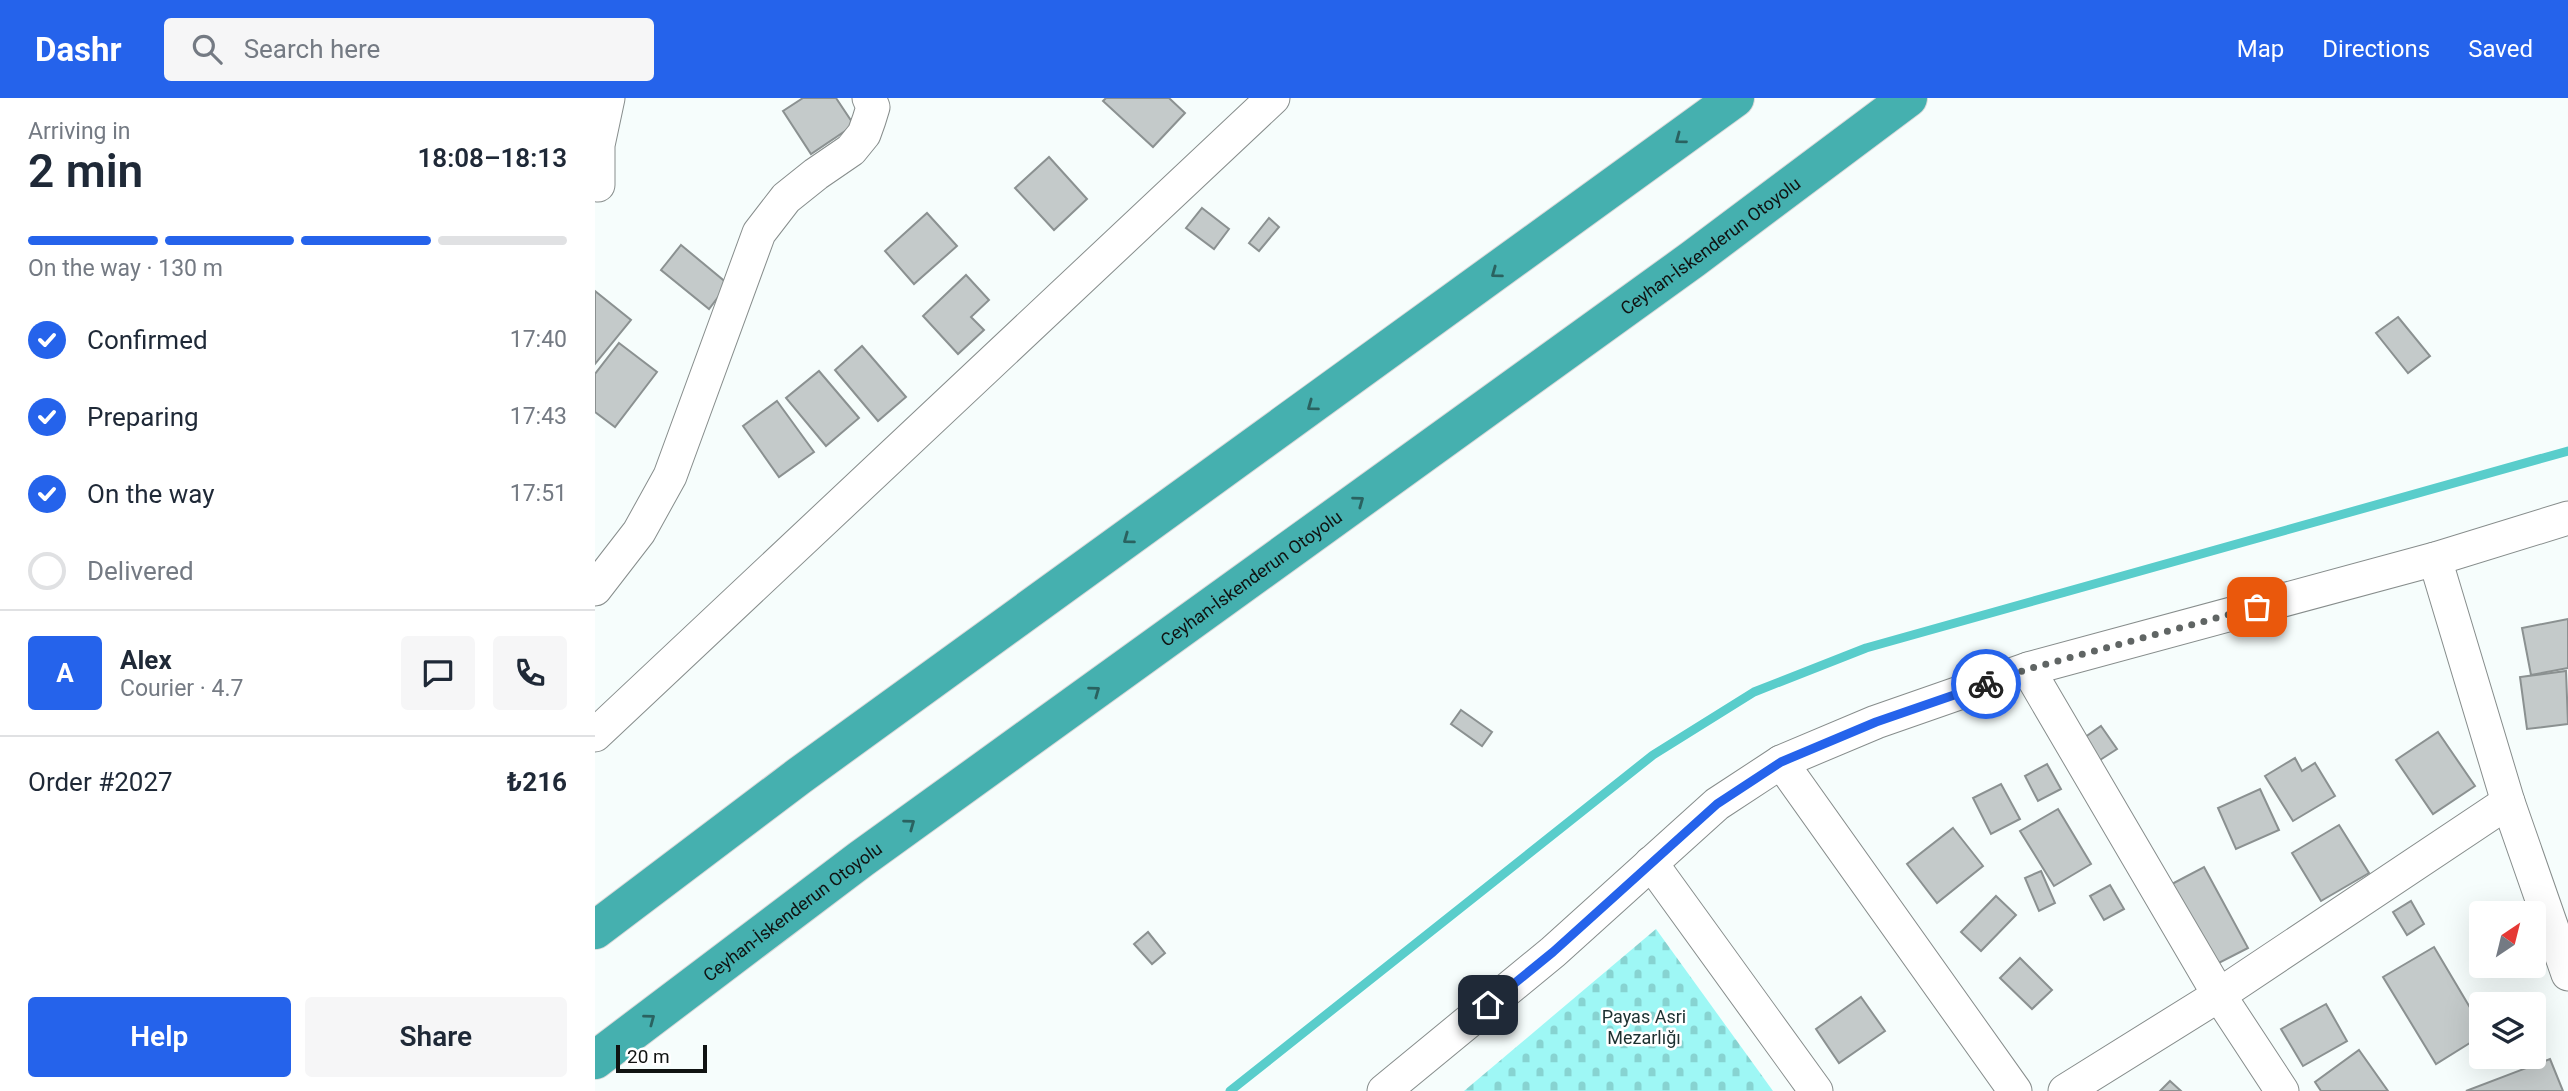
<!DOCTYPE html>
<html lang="en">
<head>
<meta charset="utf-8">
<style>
	:root { --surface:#fff; --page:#f6f6f7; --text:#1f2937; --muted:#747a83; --line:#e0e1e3; --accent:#2563eb }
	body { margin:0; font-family:Roboto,sans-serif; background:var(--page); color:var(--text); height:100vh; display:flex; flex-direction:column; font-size:26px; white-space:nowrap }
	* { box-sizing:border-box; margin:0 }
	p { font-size:23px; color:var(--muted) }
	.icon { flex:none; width:38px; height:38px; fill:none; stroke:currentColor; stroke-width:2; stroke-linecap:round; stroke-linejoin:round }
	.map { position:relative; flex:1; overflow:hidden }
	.drawer { display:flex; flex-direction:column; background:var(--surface); width:595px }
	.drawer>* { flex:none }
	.needle { width:46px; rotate:35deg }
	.controls { position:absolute; left:1874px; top:803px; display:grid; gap:14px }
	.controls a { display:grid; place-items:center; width:77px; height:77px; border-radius:7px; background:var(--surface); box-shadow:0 7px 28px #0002; font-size:35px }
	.scale { position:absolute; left:21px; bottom:18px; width:91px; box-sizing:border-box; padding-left:7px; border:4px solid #101312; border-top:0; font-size:19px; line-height:24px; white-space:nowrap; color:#101312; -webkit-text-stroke:5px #fff; paint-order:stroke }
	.pin { position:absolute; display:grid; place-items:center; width:60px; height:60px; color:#fff; margin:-30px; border-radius:14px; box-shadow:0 4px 10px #0006 }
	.courier { position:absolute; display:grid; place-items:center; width:70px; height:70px; margin:-35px; border:5px solid #2563eb; border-radius:50%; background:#fff; color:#222; box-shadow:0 2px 9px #0007 }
	.summary em { font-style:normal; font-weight:600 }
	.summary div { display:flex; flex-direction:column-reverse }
	.summary { display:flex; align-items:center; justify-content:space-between; height:119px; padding:0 28px }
	h1 { font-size:46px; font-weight:600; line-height:52px }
	.bar { display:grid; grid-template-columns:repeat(4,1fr); gap:10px 7px; align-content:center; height:84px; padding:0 28px }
	.bar i { height:9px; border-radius:5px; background:var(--line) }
	.bar .active { background:var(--accent) }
	.bar p { grid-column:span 4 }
	.line { display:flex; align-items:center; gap:18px; padding:0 28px; border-top:2px solid var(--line) }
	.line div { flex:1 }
	.round { display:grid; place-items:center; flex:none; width:74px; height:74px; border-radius:7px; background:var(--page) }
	ol { padding:0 28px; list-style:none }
	li { display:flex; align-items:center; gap:21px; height:77px }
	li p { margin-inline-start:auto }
	li .icon { padding:7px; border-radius:50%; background:var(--accent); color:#fff; stroke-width:4 }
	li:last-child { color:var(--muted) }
	li i { width:38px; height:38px; border:4px solid var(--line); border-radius:50% }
	.primary-button { display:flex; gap:14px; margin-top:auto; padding:14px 28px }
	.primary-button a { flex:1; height:80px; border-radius:7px; background:var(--accent); color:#fff; font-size:28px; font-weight:600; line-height:80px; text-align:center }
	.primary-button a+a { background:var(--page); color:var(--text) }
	header { display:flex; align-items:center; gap:42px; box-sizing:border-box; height:98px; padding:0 35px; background:var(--accent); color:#fff }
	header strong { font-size:33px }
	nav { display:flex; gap:38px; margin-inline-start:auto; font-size:24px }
	.search { width:490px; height:63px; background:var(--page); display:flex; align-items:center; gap:18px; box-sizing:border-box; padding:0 24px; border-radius:7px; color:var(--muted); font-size:26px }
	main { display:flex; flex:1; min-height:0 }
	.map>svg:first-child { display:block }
	.cemetery { fill:url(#cemetery-stones) }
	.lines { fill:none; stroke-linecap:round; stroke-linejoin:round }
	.stream { stroke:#59cdcb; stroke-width:9 }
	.building { fill:#c4caca; stroke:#8b9191; stroke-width:2 }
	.street-casing { stroke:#878d8c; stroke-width:35 }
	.highway-casing { stroke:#d9d9d9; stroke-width:40 }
	.street { stroke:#fff; stroke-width:33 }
	.highway { stroke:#45b0af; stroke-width:38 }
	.oneway { stroke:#2a6260 }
	.done { stroke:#606564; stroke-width:7; stroke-dasharray:0 12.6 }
	.route { stroke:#2563eb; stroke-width:9 }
	.labels { text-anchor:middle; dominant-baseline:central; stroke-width:5; stroke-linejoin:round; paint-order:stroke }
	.street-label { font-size:18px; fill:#101312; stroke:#fff }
	.park-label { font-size:18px; fill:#1c3030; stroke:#fff }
</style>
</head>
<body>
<header>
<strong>Dashr</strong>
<div class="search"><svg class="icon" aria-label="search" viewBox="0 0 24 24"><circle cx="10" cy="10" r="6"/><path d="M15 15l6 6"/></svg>Search here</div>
<nav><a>Map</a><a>Directions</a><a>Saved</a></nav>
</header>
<main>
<section class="drawer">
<div class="summary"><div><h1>2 min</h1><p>Arriving in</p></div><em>18:08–18:13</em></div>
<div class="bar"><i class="active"></i><i class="active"></i><i class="active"></i><i></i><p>On the way · 130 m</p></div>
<ol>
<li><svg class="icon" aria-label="check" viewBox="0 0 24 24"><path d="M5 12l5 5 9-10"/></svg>Confirmed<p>17:40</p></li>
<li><svg class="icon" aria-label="check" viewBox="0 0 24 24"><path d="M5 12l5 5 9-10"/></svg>Preparing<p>17:43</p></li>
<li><svg class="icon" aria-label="check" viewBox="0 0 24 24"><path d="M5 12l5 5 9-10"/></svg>On the way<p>17:51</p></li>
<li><i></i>Delivered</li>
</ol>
<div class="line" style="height:126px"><b class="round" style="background:var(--accent);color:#fff">A</b><div><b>Alex</b><p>Courier · 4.7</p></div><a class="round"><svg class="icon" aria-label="chat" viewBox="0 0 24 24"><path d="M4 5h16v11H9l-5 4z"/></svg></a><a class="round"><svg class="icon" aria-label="phone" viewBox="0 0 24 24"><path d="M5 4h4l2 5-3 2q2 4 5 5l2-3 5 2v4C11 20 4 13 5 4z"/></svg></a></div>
<div class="line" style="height:91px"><div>Order #2027</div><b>₺216</b></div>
<div class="primary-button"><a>Help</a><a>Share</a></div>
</section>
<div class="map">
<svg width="1973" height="993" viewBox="0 0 1973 993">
	<defs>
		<pattern id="cemetery-stones" width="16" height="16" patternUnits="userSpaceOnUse" patternTransform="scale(1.75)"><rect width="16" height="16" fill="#9ef7f5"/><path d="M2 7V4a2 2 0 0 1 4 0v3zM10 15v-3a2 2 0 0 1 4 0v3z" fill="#87d3d1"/></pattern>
	</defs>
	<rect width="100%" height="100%" fill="#f6fdfc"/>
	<polygon class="cemetery" points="1061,831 1178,993 869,993"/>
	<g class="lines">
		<polyline class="stream" points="635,993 1058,657 1159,594 1271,550 1973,353"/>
	</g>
	<g class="building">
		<polygon points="208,0 241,0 259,27 216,56 188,13"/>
		<polygon points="511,0 574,0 590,15 558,49 508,3"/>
		<polygon points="454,59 492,101 459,132 420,90"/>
		<polygon points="607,110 634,131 619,151 591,130"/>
		<polygon points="332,115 362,148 319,186 290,153"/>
		<polygon points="674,120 684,129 664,153 654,145"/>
		<polygon points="86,147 133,186 114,211 66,172"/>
		<polygon points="371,177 394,202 376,219 389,232 363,256 328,218"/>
		<polygon points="0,193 36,222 0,266"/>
		<polygon points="1803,219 1835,258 1813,275 1781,235"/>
		<polygon points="24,245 62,274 20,329 0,314 0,276"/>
		<polygon points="267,248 311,299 283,323 240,272"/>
		<polygon points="224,273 264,320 231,348 191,300"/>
		<polygon points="182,303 219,354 184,379 148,328"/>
		<polygon points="1973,521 1973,570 1936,577 1927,530"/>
		<polygon points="1971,573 1973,626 1932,631 1925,579"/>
		<polygon points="866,612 897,634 887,648 856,626"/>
		<polygon points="1506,628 1522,651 1502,664 1486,642"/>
		<polygon points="1843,634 1880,688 1838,716 1801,662"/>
		<polygon points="1700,660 1707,673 1720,665 1740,698 1698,723 1670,678"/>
		<polygon points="1452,666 1466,691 1443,703 1430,678"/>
		<polygon points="1406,686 1425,721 1396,736 1378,700"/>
		<polygon points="1665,691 1684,732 1641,751 1623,710"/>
		<polygon points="1463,711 1496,766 1459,788 1425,733"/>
		<polygon points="1744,727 1774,775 1726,803 1697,755"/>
		<polygon points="1358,730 1388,768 1342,805 1312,766"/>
		<polygon points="1609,769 1653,850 1618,868 1575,787"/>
		<polygon points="1446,773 1460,805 1444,813 1430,780"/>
		<polygon points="1515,787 1529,811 1509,822 1495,798"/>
		<polygon points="1401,798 1421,817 1386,853 1366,834"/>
		<polygon points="1816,803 1829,826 1812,837 1798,814"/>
		<polygon points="553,834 570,855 557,866 539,846"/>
		<polygon points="1839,849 1886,928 1886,938 1841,966 1788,879"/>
		<polygon points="1425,860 1457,892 1437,911 1405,880"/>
		<polygon points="1266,899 1290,933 1244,965 1221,931"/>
		<polygon points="1731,906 1752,943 1708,968 1686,931"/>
		<polygon points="1764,952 1793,993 1726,993 1720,984"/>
		<polygon points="1955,961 1968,993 1871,993"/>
		<polygon points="1575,983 1586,993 1565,993"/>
	</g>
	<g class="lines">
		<defs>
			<g id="street">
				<polyline points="3,87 3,47 13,0"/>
				<polyline points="1840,461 1913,704 1973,876"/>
				<polyline points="0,491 44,434 75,378 164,135 191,100 221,76 256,52 269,36 274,22 278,9 274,0"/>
				<polyline points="1433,571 1624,897 1687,993"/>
				<polyline points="0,637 678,0"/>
				<polyline points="1186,664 1420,993"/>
				<polyline points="1056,765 1221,993"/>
				<polyline points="789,993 958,854 1122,706 1186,664 1281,624 1433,571 1840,461 1973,420"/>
				<polyline points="1470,993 1624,897 1913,704"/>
			</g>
			<g id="highway">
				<polyline points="0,832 204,678 1140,0"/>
				<path id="s1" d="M0,962l266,-201 832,-600 215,-161"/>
			</g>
		</defs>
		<use href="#street" class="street-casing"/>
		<use href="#highway" class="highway-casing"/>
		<use href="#street" class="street"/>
		<use href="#highway" class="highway"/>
	</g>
	<defs><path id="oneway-chevron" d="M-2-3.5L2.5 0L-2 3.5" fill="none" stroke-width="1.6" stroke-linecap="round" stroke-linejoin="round" transform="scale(1.75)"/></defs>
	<g class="oneway">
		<use href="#oneway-chevron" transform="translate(1085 41) rotate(143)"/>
		<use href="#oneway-chevron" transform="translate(901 175) rotate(144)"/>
		<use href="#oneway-chevron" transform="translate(717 308) rotate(144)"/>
		<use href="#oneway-chevron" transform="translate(764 403) rotate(-36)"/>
		<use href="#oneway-chevron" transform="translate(533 441) rotate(144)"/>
		<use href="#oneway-chevron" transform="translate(500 593) rotate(-36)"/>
		<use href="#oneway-chevron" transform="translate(315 726) rotate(-36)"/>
		<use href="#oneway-chevron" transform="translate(55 921) rotate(-37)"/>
	</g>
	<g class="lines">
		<polyline class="done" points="1391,586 1433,571 1662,509"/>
		<polyline class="route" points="893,907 958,854 1122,706 1186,664 1281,624 1391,586"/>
	</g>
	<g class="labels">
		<g class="street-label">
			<text stroke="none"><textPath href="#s1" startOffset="1381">Ceyhan-İskenderun Otoyolu</textPath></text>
			<text stroke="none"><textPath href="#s1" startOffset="814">Ceyhan-İskenderun Otoyolu</textPath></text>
			<text stroke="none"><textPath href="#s1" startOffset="247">Ceyhan-İskenderun Otoyolu</textPath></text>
		</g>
		<g class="park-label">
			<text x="1049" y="918">Payas Asri<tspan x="1049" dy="21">Mezarlığı</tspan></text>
		</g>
	</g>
</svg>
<div class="controls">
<a><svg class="needle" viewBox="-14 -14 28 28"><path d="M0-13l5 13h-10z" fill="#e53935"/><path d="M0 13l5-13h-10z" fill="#747a83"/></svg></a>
<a><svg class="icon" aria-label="layers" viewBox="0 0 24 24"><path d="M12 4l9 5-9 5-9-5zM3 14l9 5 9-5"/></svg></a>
</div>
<div class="scale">20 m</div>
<div class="pin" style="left:1662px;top:509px;background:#ea580c"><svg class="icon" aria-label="bag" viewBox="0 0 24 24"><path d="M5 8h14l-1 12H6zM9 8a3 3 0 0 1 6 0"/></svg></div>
<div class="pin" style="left:893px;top:907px;background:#1f2937"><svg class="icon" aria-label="home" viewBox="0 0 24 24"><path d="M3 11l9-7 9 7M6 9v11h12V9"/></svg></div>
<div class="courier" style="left:1391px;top:586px"><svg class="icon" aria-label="bike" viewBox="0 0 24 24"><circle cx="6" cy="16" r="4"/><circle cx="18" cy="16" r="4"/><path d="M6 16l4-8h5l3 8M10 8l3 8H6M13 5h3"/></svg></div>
</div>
</main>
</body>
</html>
